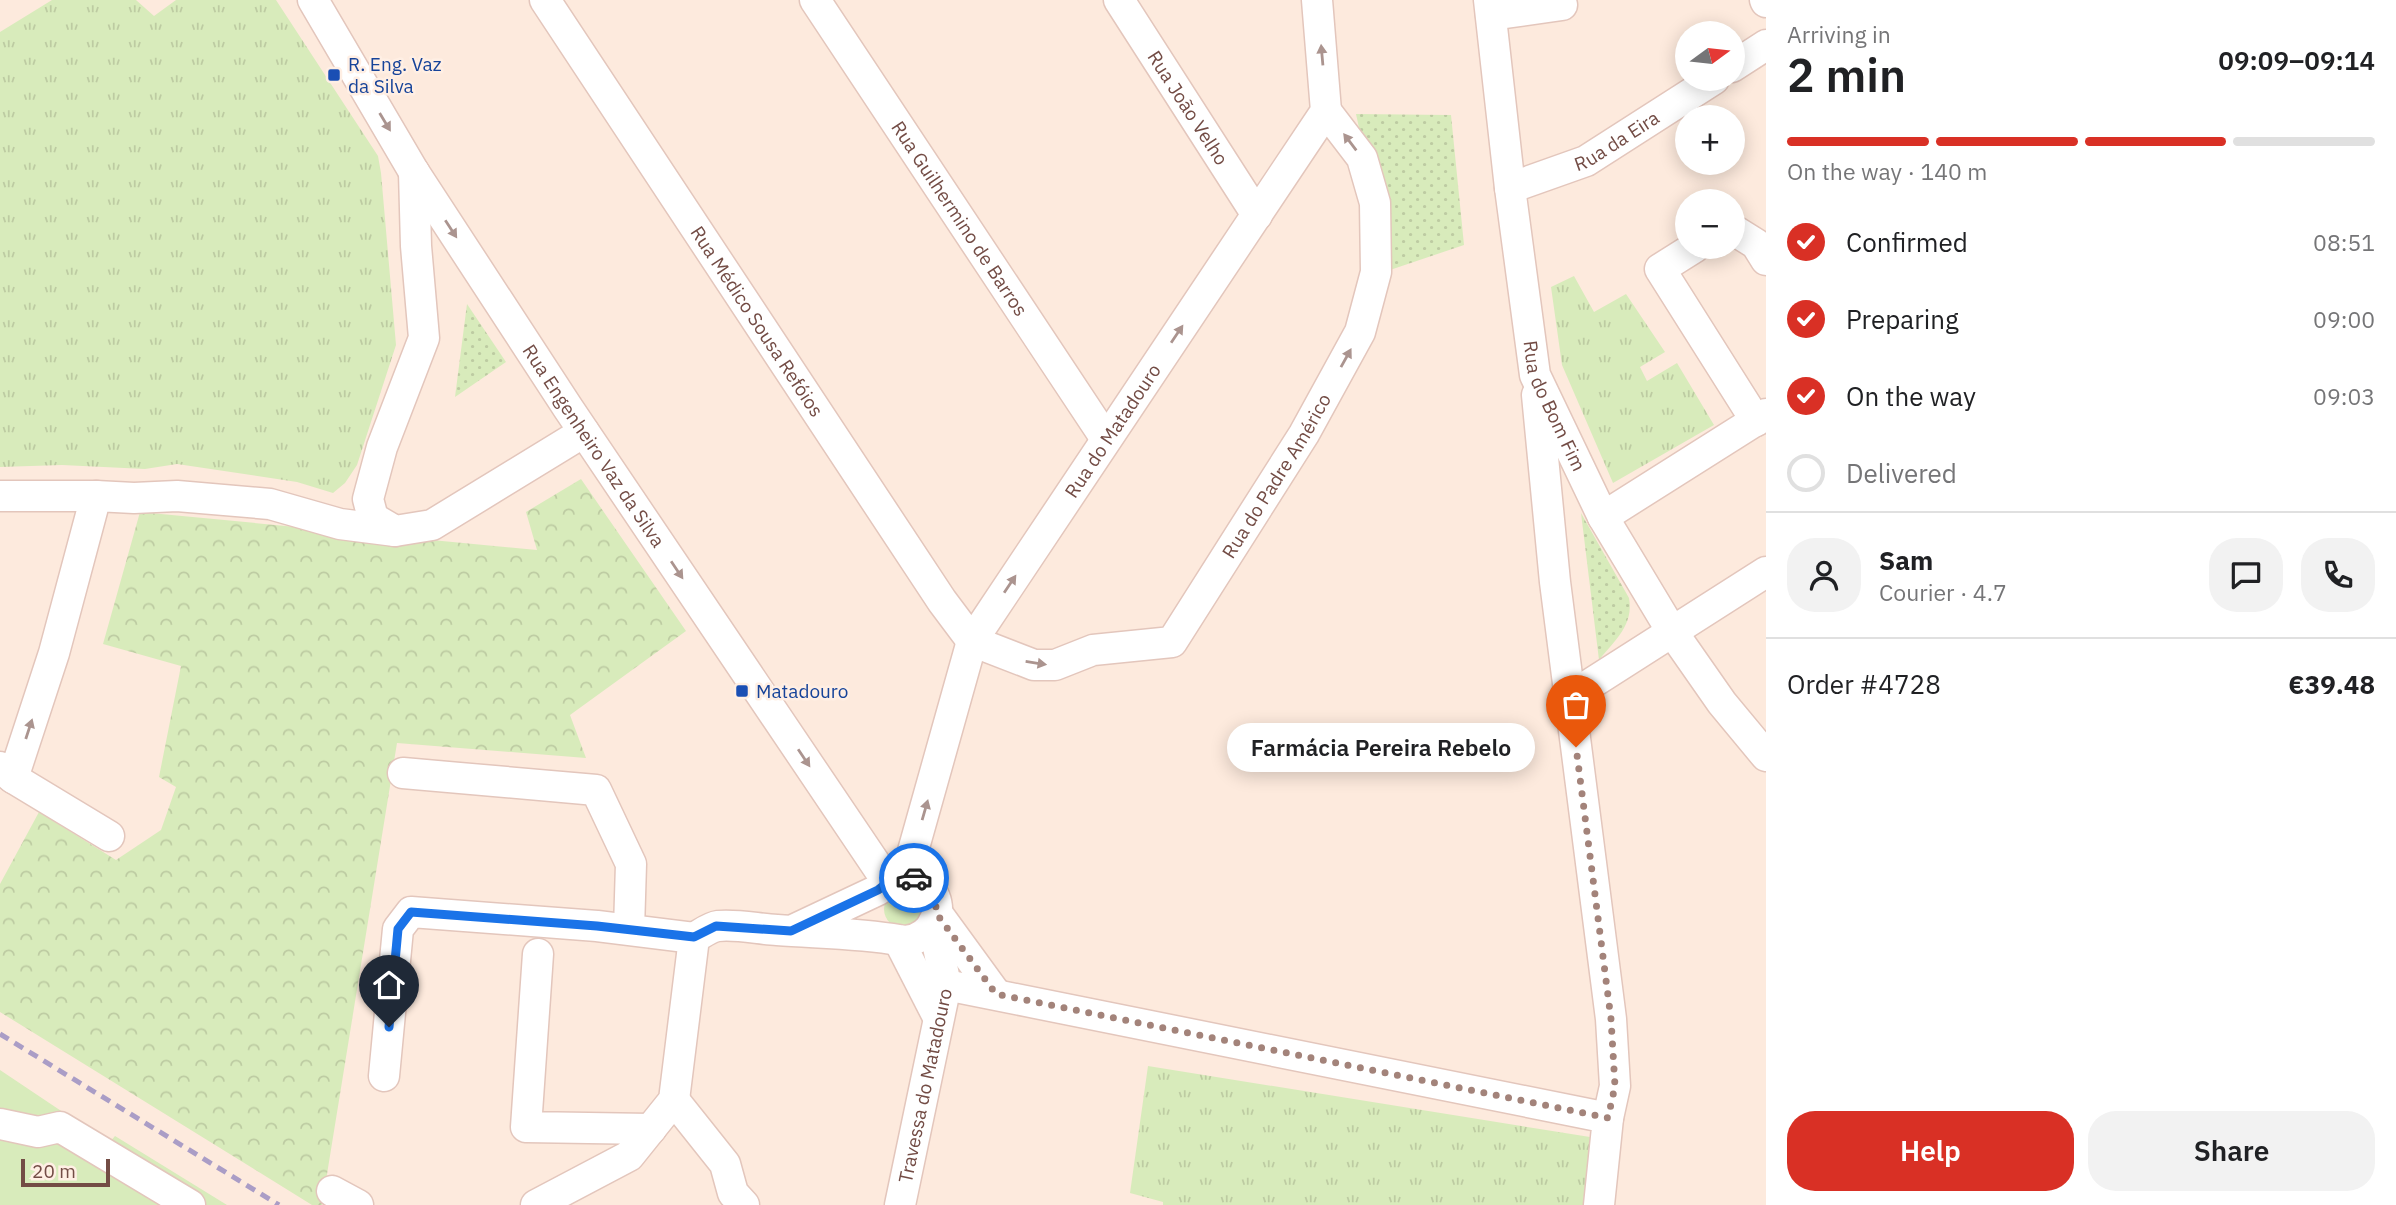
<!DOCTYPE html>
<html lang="en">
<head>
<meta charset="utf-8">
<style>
	:root { --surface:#fff; --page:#f2f2f2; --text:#202124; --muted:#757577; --line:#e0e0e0; --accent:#d93025 }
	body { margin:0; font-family:"IBM Plex Sans",sans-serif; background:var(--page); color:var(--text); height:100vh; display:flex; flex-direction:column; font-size:26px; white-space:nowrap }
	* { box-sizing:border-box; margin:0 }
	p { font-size:23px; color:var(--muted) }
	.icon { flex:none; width:38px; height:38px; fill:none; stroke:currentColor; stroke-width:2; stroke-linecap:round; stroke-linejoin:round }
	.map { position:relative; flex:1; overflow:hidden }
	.side { display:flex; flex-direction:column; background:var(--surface); width:630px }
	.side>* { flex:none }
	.needle { width:46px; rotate:75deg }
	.tools { position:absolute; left:1675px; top:21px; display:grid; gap:14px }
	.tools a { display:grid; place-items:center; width:70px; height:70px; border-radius:50%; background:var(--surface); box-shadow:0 4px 18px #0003; font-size:35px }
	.scale { position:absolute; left:21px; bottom:18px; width:89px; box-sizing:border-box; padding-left:7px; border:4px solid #734c45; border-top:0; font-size:19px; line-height:24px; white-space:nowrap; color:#734c45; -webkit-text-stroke:5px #ffefe4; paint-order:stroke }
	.pin { position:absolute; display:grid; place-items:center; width:60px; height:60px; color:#fff; margin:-72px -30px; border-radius:50% 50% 50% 0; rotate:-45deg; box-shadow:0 0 7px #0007 }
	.pin .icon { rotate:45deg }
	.courier { position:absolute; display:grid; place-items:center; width:70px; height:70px; margin:-35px; border:5px solid #1a73e8; border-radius:50%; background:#fff; color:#222; box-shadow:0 2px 9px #0007 }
	.bubble { position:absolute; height:49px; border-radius:24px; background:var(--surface); box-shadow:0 4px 18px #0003; font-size:23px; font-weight:600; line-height:49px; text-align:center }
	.head em { font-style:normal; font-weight:600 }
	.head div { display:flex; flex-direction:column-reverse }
	.head { display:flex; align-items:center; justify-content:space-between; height:119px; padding:0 21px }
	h1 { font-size:46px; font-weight:600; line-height:52px }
	.bar { display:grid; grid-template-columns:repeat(4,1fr); gap:10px 7px; align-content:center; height:84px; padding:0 21px }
	.bar i { height:9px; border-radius:5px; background:var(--line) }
	.bar .current { background:var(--accent) }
	.bar p { grid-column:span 4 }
	.line { display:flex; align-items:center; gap:18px; padding:0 21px; border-top:2px solid var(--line) }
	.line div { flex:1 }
	.round { display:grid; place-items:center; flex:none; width:74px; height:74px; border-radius:28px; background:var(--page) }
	ol { padding:0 21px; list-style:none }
	li { display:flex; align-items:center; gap:21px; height:77px }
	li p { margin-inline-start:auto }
	li .icon { padding:7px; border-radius:50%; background:var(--accent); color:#fff; stroke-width:4 }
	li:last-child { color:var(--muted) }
	li i { width:38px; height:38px; border:4px solid var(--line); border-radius:50% }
	.action { display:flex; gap:14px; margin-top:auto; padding:14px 21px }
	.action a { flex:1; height:80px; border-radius:28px; background:var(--accent); color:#fff; font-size:28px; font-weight:600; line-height:80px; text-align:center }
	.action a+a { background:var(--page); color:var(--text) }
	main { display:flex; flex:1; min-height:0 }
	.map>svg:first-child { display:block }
	.grass { fill:#d8ebbb }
	.forest { fill:url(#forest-crowns) }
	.park { fill:url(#park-tufts) }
	.garden { fill:url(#garden-dots) }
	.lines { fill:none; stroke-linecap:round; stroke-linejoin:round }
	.minor-casing { stroke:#e3c6bc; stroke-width:33 }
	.minor { stroke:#fff; stroke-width:30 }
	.rail { stroke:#aa9dc6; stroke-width:5; stroke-dasharray:10 7; stroke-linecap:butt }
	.oneway { fill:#ab948f }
	.done { stroke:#a3837a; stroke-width:7; stroke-dasharray:0 12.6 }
	.route { stroke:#1a73e8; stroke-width:9 }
	.transit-dot { fill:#1a4fb4; stroke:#ffefe4; stroke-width:2.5 }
	.labels { text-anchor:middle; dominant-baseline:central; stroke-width:5; stroke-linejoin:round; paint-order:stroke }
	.transit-label { font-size:19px; fill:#164399; stroke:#ffefe4; text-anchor:start }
	.street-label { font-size:19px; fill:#734c45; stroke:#ffefe4 }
</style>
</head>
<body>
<main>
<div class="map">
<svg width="1766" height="1205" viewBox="0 0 1766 1205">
	<defs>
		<pattern id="forest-crowns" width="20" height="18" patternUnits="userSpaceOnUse" patternTransform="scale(1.75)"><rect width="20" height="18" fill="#d8ebbb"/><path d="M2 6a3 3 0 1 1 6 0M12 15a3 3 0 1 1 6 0" fill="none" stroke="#bdcba2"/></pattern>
		<pattern id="park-tufts" width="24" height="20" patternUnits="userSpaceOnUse" patternTransform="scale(1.75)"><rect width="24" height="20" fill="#d8ebbb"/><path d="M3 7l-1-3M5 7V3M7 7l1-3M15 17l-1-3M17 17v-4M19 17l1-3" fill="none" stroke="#bdcba2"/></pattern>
		<pattern id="garden-dots" width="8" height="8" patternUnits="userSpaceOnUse" patternTransform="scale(1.75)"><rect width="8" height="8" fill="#d8ebbb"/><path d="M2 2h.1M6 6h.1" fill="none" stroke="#bdcba2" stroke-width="1.8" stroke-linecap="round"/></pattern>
	</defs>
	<rect width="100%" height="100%" fill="#fdeadd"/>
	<g class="grass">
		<circle cx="903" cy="909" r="19"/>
		<polygon points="0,1070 109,1143 115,1136 227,1205 206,1205 69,1120 0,1110"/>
		<polygon points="0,1124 38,1132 190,1205 0,1205"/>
	</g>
	<polygon class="forest" points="581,479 686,631 570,715 586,758 397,743 322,1205 312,1205 0,1012 0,884 39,812 116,860 161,830 176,787 159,777 181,666 103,644 140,512 537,550 526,512"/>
	<g class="park">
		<polygon points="52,0 136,0 154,16 176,0 276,0 378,156 381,173 396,345 357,465 345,483 333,493 297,482 177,464 145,469 62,465 0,467 0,32"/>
		<polygon points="1574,276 1594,312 1626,294 1665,352 1640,367 1647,381 1677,363 1714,425 1613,483 1562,365 1551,287"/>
		<polygon points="1148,1066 1590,1137 1583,1205 1163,1205 1163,1202 1130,1193"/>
	</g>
	<g class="garden">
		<polygon points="1356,114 1451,115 1464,245 1390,270"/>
		<polygon points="467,304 506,362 455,397"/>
		<path d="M1581,513l48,85c5,27 -14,42 -30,62z"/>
	</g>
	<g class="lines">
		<defs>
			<g id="minor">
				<path id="s1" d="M313,0l101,172 154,236 319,473"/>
				<path id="s2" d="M545,0l397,601 30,40"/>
				<path id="s3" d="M815,0l291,439"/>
				<path id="s4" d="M1119,0l138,215"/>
				<path id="s5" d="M1489,0l21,188 25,187 68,142 68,113 51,73 44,53"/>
				<polyline points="1765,0 1766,2"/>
				<polyline points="1491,15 1562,5"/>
				<polyline points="1732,67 1766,45"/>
				<polyline points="414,172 416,246 424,338 382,447 368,499 373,518 395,531 432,525 584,432"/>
				<path id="s6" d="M1510,188l76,-27 128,-82"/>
				<polyline points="1732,229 1756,244 1766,260"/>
				<polyline points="1695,247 1660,269 1756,421"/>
				<polyline points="1537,395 1555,582 1611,1019 1615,1086 1608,1118"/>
				<polyline points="0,496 96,496"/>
				<polyline points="1603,517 1766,414"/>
				<path id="s7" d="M972,641l62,24h21l38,-15 79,-8 132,-208 56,-102 16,-60 -1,-69 -13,-45 -36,-47"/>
				<polyline points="1570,697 1766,572"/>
				<polyline points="0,767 13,778 54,653 96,496 134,498 177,496 270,504 340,524 395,531"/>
				<polyline points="403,773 596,790 631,864 629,929"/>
				<polyline points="13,778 109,836"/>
				<path id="s8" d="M906,876l66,-235 354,-530 -9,-111"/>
				<polyline points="937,913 996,994"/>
				<polyline points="899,941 938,1017"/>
				<polyline points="538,954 526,1127 651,1129"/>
				<polyline points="946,985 1608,1118 1599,1205"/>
				<polyline points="384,1076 398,929 411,912 597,926 694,938"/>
				<polyline points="674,1100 725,1164 733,1193 744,1205"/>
				<polyline points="0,1124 38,1132 60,1127 190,1205"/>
				<polyline points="332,1191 358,1205"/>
				<path d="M536,1205l93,-49 45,-56 20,-162c7,-4 16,-11 24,-12 19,-2 40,3 59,4 40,3 82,3 122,10 9,2 17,0 25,-6 37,-28 -13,-84 -46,-44l-87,41"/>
				<path id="s9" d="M900,1205l46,-220 -13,-62"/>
			</g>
		</defs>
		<use href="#minor" class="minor-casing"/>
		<use href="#minor" class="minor"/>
		<polyline class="rail" points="0,1034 279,1205"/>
	</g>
	<defs><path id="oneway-solid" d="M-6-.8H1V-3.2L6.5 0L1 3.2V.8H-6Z" transform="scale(1.75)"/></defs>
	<g class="oneway">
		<use href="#oneway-solid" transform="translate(1322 55) rotate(-95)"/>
		<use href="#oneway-solid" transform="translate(385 122) rotate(59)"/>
		<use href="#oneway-solid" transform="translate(1350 142) rotate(-127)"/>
		<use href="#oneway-solid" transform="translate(451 229) rotate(57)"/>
		<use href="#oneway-solid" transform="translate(1177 334) rotate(-56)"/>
		<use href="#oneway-solid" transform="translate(1346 358) rotate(-61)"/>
		<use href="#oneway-solid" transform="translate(677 570) rotate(56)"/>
		<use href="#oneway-solid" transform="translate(1010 584) rotate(-56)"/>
		<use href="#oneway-solid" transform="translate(1036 663) rotate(9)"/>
		<use href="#oneway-solid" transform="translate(29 729) rotate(-72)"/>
		<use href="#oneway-solid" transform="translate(804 758) rotate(56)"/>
		<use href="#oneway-solid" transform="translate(925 810) rotate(-74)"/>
	</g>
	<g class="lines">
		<path class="done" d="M914,878c14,7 23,18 22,35l60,81 612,124 7,-32 -4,-67 -35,-272"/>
		<polyline class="route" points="389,1027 398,929 411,912 597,926 694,937 716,926 791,931 878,890 893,878 906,876 914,878"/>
	</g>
	<g class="transit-dot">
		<rect x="327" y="68" width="14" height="14" rx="3.5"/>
		<rect x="735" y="684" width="14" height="14" rx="3.5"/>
	</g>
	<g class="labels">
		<g class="transit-label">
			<text x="348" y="64">R. Eng. Vaz<tspan x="348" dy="22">da Silva</tspan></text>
			<text x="756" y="691">Matadouro</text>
		</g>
		<g class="street-label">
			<text stroke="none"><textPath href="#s4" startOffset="128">Rua João Velho</textPath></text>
			<text stroke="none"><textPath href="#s6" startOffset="117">Rua da Eira</textPath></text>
			<text stroke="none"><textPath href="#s3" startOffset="262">Rua Guilhermino de Barros</textPath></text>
			<text stroke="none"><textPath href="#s2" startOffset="385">Rua Médico Sousa Refóios</textPath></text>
			<text stroke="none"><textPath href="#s5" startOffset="413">Rua do Bom Fim</textPath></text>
			<text stroke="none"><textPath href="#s8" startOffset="497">Rua do Matadouro</textPath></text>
			<text stroke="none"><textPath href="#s1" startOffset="527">Rua Engenheiro Vaz da Silva</textPath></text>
			<text stroke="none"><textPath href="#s7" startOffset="404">Rua do Padre Américo</textPath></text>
			<text stroke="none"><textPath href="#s9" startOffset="122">Travessa do Matadouro</textPath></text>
		</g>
	</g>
</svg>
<div class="tools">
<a><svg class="needle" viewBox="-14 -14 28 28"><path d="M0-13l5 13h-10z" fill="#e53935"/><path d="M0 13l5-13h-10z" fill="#757577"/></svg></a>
<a>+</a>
<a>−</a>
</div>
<div class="scale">20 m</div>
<div class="pin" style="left:1576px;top:747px;background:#ea580c"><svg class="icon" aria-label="bag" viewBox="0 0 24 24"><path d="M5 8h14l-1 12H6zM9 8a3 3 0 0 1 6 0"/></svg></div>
<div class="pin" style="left:389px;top:1027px;background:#1f2937"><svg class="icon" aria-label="home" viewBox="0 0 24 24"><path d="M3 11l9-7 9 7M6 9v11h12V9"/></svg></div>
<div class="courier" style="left:914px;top:878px"><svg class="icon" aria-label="car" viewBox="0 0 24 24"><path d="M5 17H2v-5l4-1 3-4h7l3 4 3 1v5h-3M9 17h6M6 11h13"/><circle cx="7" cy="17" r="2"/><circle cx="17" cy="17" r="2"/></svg></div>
<div class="bubble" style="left:1227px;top:723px;width:308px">Farmácia Pereira Rebelo</div>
</div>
<section class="side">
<div class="head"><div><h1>2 min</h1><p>Arriving in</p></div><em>09:09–09:14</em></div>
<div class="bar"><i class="current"></i><i class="current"></i><i class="current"></i><i></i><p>On the way · 140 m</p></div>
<ol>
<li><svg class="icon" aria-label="check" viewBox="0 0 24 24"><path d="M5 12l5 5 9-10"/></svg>Confirmed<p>08:51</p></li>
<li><svg class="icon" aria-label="check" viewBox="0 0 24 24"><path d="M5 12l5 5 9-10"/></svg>Preparing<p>09:00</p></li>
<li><svg class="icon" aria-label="check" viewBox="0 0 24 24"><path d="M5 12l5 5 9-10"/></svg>On the way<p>09:03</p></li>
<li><i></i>Delivered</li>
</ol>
<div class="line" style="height:126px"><a class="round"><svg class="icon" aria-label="person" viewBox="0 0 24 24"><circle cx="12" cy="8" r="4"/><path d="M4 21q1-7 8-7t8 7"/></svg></a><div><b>Sam</b><p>Courier · 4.7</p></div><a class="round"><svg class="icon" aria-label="chat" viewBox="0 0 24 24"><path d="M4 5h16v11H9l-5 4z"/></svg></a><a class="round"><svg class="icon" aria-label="phone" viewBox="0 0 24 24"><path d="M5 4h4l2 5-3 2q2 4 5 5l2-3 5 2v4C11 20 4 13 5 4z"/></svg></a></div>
<div class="line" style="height:91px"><div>Order #4728</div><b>€39.48</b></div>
<div class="action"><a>Help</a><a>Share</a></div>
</section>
</main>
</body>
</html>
